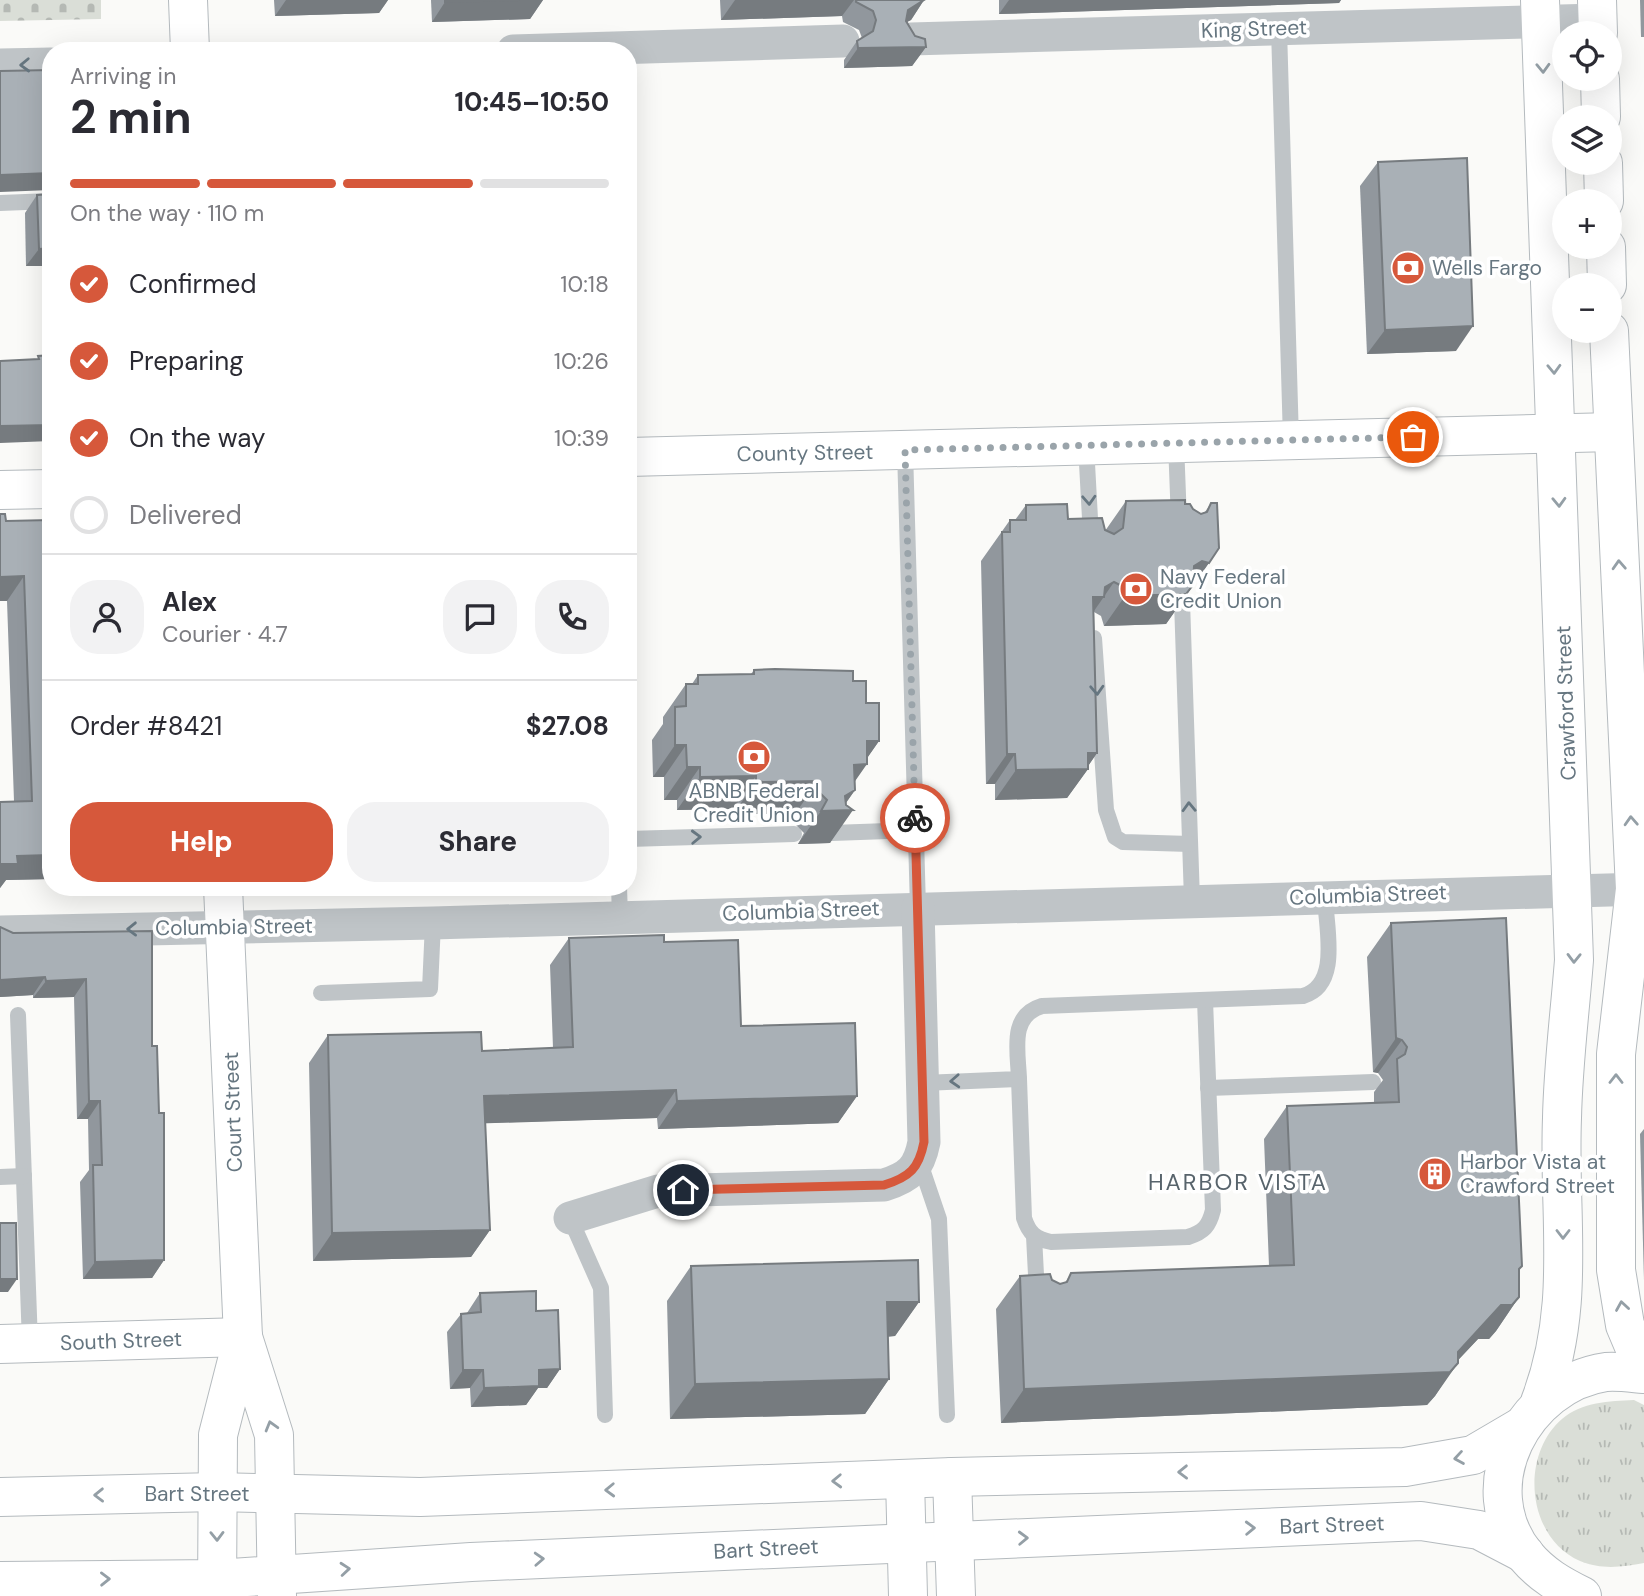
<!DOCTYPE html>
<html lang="en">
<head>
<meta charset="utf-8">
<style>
	:root { --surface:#fff; --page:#f2f2f3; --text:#2b2b33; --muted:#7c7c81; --line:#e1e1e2; --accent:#d6583b }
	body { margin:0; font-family:"DM Sans",sans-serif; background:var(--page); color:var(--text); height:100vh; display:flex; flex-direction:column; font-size:26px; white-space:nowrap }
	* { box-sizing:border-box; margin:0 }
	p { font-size:23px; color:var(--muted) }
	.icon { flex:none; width:38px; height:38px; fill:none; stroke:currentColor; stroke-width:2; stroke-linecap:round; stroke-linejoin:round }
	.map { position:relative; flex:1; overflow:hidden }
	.side { position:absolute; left:42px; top:42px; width:595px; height:854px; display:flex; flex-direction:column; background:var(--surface); border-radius:28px; box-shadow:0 7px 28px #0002 }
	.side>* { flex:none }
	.tools { position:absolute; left:1552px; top:21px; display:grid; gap:14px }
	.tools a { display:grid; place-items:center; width:70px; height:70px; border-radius:50%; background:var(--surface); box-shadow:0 7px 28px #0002; font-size:35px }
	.pin { position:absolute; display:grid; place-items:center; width:60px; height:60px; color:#fff; margin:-30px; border:4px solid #fff; border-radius:50%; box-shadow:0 2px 7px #0007 }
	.courier { position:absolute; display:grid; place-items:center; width:70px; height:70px; margin:-35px; border:5px solid #d6583b; border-radius:50%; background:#fff; color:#222; box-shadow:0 2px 9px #0007 }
	.headline em { font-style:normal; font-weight:700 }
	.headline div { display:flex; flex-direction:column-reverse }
	.headline { display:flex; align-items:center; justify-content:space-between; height:119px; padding:0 28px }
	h1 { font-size:46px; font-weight:700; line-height:52px }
	.bar { display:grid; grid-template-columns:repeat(4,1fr); gap:10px 7px; align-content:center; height:84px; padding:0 28px }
	.bar i { height:9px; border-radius:5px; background:var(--line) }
	.bar .active { background:var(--accent) }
	.bar p { grid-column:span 4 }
	.line { display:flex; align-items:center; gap:18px; padding:0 28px; border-top:2px solid var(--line) }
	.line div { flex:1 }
	.round { display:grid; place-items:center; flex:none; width:74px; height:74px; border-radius:28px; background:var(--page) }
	ol { padding:0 28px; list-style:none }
	li { display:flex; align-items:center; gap:21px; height:77px }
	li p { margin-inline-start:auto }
	li .icon { padding:7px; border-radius:50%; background:var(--accent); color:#fff; stroke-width:4 }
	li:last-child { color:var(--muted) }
	li i { width:38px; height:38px; border:4px solid var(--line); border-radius:50% }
	.button { display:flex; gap:14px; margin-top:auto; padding:14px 28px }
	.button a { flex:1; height:80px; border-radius:28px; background:var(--accent); color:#fff; font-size:28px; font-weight:700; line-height:80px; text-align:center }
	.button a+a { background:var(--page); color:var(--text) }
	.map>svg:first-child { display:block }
	.grass { fill:url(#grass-tufts) }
	.cemetery { fill:url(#cemetery-stones) }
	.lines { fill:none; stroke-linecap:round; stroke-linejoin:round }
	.secondary-casing { stroke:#b4babe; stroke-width:40 }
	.lane { stroke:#bfc4c7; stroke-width:16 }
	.street { stroke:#bfc4c7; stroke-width:33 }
	.secondary { stroke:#fff; stroke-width:38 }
	.wall { fill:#91979d }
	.shaded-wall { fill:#767b7f }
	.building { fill:#a9b0b6; stroke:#767b7f; stroke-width:2 }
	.oneway { stroke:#667680 }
	.oneway2 { stroke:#949fa6 }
	.done { stroke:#9aa4aa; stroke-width:7; stroke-dasharray:0 12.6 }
	.route { stroke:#d6583b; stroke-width:9 }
	.labels { text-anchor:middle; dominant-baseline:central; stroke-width:7; stroke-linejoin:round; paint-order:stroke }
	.street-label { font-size:21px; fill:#667680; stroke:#fff }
	.poi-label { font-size:21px; fill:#667680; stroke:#fff; text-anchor:start }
	.neighbourhood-label { font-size:23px; letter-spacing:2px; fill:#58646c; stroke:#fff }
</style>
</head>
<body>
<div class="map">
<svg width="1644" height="1596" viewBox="0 0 1644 1596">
	<defs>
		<pattern id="grass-tufts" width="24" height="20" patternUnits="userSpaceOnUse" patternTransform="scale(1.75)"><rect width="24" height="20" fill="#daded7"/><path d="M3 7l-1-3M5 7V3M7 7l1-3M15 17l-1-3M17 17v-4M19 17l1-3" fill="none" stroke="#b5b9b4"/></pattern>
		<pattern id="cemetery-stones" width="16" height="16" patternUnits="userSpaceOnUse" patternTransform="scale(1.75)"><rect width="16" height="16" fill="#daded7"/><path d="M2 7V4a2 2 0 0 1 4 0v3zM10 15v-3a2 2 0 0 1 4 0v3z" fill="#b5b9b4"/></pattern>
	</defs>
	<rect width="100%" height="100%" fill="#fafaf8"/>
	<path class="grass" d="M1634,1400l10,5v158c-22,4 -42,7 -64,-2 -54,-24 -60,-106 -18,-142 20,-17 47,-18 72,-19z"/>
	<polygon class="cemetery" points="0,0 101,0 101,19 0,21"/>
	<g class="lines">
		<defs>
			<g id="secondary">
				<polyline points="188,0 190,51"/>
				<path d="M1540,0l34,960c-4,52 -11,106 -12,158 -4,100 15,188 -22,284"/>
				<polyline points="1597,0 1598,33"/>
				<polyline points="1600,79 1601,117"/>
				<polyline points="1603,163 1604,201"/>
				<polyline points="1606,247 1607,285"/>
				<polyline points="1609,331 1635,889 1616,1054 1616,1270 1625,1325 1644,1370"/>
				<polyline points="628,457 1613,432"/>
				<polyline points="0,490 51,489"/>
				<polyline points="223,887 243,1337 274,1435 277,1596"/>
				<polyline points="0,1344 243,1337"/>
				<polyline points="952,1477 956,1596"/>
				<polyline points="905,1479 908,1596"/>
				<polyline points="0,1497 216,1492 420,1497 952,1477 1405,1467 1473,1455 1519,1428"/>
				<polyline points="0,1581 217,1579 471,1562 1421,1521 1479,1530 1525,1554"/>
				<polyline points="217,1596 218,1435 243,1337"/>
				<path d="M1582,1596c-22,-11 -40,-21 -56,-40 -57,-70 -2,-172 80,-184 12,-1 26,1 38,2"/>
			</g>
		</defs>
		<use href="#secondary" class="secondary-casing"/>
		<g class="lane">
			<polyline points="1279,29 1291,440"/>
			<polyline points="0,203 51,201"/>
			<polyline points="1176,443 1179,521"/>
			<polyline points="1086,445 1091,537"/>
			<polyline points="905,450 918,908"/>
			<polyline points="1182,601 1192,900"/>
			<polyline points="1094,638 1106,810 1115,837 1123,842 1190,844"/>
			<polyline points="832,833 916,830"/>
			<polyline points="628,839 794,834"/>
			<polyline points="619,887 620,916"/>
			<polyline points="321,993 430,989 433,923"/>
			<polyline points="18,1015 30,1343"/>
			<path d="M1019,1079l5,139c5,15 11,21 27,24l137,-5c16,-5 21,-11 25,-27l-8,-210"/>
			<path d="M923,1083l96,-4c-1,-29 -10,-63 23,-73l261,-10c38,-11 23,-68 22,-99"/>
			<polyline points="1208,1088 1373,1082"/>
			<polyline points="920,1163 939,1219 947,1415"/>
			<polyline points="0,1177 24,1176"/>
			<polyline points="570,1218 601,1288 605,1415"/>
			<polyline points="1034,1236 1037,1294"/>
		</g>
		<g class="street">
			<polyline points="911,39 1597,20"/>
			<polyline points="513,51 843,41"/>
			<polyline points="0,65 51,64"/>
			<polyline points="0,932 433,923 1644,889"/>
			<path d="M570,1218l88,-27 226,-6c26,-8 35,-17 40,-43l-6,-234"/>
		</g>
		<use href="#secondary" class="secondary"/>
	</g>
	<g class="wall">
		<polygon points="274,0 388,0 379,13 275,16"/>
		<polygon points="431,0 543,0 530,19 432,22"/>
		<polygon points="720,0 924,0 911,20 906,22 915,36 926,47 912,66 844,68 844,60 857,41 862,38 859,30 843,22 842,16 721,20"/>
		<polygon points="999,0 1341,0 1339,3 999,14"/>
		<polygon points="1640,0 1644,0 1644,37 1641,37"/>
		<polygon points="1378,162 1456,351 1367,354 1360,186"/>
		<polygon points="51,194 51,266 26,266 25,213 37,195"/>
		<polygon points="1126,501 1185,504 1201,514 1205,512 1211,503 1219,548 1166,624 1104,626 1101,616 1094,612 1097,753 1088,766 1088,769 1067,798 995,800 995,784 986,784 981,561 1010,520 1015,520 1026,505 1105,531"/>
		<polygon points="0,514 6,521 51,520 51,879 6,880 0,888 0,802 14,801 7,601 0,601"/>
		<polygon points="754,670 853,681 866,703 879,741 867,758 854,782 855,790 846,803 830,843 798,844 804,833 795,824 795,814 733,814 733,809 677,810 677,800 664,800 664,777 653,777 652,740 663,724 663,717 686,684 692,684 698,675 751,674"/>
		<polygon points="1391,923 1519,1270 1519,1297 1496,1331 1489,1339 1478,1339 1458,1360 1435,1396 1427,1405 1001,1423 996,1309 1020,1276 1060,1284 1065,1283 1071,1273 1269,1266 1264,1139 1287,1106 1374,1103 1374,1092 1383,1080 1378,1073 1373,1072 1367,957"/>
		<polygon points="0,927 13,933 152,931 152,1046 159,1113 164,1260 152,1278 83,1279 80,1182 89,1170 88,1119 77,1119 74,997 33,998 33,995 0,997"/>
		<polygon points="569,938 664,942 741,1026 857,1096 838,1123 658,1129 657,1118 485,1123 490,1230 471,1257 313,1261 309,1063 328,1035 482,1051 553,1048 550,965"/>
		<polygon points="1644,1129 1644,1280 1640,1134"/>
		<polygon points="691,1266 919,1302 895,1336 888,1337 889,1379 865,1414 670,1419 667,1301"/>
		<polygon points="480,1293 536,1311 560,1369 547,1388 538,1388 526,1405 471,1407 470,1388 450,1389 447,1332 461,1314 467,1313"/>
	</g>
	<g class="shaded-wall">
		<polygon points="286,0 388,0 379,13 275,16"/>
		<polygon points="519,0 543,0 530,19 432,22 445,2"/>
		<polygon points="735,0 854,0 842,16 721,20"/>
		<polygon points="924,0 911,20 894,29 908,10"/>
		<polygon points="1009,0 1341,0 1339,3 999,14"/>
		<polygon points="926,47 912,66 844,68 858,48"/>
		<polygon points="51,173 51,190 0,192 0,175"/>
		<polygon points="51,248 51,266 26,266 39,249"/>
		<polygon points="1473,326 1456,351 1367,354 1385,330"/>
		<polygon points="51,425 51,441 0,443 0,426"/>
		<polygon points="1202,561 1209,563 1166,624 1104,626 1125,596 1194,566"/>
		<polygon points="24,576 7,601 0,601 0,577"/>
		<polygon points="1114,582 1083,627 1093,597 1105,587"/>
		<polygon points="867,741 879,741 863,764 867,764 844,797 831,797"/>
		<polygon points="675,745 686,745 664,777 653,777"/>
		<polygon points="1088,753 1097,753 1086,769 1088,769 1067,798 995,800 1016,770"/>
		<polygon points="1007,754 1015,754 995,784 986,784"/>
		<polygon points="687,767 700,767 677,800 664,800"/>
		<polygon points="756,776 733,809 677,810 700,777"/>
		<polygon points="818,781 795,814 733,814 756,782"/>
		<polygon points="855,790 840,811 853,810 830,843 798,844 821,811"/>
		<polygon points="51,855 51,879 6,880 0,888 0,864 17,856"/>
		<polygon points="45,977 33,995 0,997 0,980"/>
		<polygon points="86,979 74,997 33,998 46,981"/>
		<polygon points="1396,1038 1402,1040 1378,1073 1373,1072"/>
		<polygon points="676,1090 657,1118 465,1124 484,1096"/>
		<polygon points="857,1096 838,1123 658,1129 677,1101"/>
		<polygon points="89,1101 100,1101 88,1119 77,1119"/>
		<polygon points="490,1230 471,1257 313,1261 332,1233"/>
		<polygon points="164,1260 152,1278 83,1279 95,1262"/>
		<polygon points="0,1279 17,1279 8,1292 0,1292"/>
		<polygon points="1519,1297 1496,1331 1489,1339 1478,1339 1447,1372 1458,1363 1435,1396 1427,1405 1001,1423 1024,1389 1458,1352 1501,1305"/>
		<polygon points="887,1302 919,1302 895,1336 863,1337"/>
		<polygon points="560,1369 547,1388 538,1388 526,1405 471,1407 484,1388 539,1370"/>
		<polygon points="463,1370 483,1370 470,1388 450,1389"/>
		<polygon points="889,1379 865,1414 670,1419 695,1384"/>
	</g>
	<g class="building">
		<polygon points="445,0 519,0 445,2"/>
		<polygon points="856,0 924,0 908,10 906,21 915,36 925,39 926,47 858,48 857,41 873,31 876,20 873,11 856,2"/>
		<polygon points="51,70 51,173 0,175 0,71"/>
		<polygon points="1467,158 1473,326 1385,330 1378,162"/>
		<polygon points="51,194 51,248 39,249 37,195"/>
		<polygon points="51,355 51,425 0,426 0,361 39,359 38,356"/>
		<polygon points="1185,500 1185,504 1190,504 1193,509 1201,514 1207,512 1211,503 1217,503 1219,548 1209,563 1202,561 1194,566 1193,585 1186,594 1125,596 1122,586 1114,582 1105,587 1104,597 1093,597 1097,753 1088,753 1088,769 1016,770 1015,754 1007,754 1002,532 1010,532 1010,520 1026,520 1026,505 1067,504 1068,519 1102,518 1105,530 1114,534 1123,528 1126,501"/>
		<polygon points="0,514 5,514 6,521 51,520 51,855 17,856 18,864 0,864 0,802 32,801 24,576 0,577"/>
		<polygon points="775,669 853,671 853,681 866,681 866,703 879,703 879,741 867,741 867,764 854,765 855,790 845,796 846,805 853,810 821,811 827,800 818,791 818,781 756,782 756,776 700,777 700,767 687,767 686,745 675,745 675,707 686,706 686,684 698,684 698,675 754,674 754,670"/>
		<polygon points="1506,918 1522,1266 1519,1269 1519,1297 1512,1305 1501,1305 1458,1352 1458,1363 1450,1372 1024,1389 1020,1276 1050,1274 1052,1280 1060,1284 1067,1282 1071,1273 1294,1265 1287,1106 1399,1102 1397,1059 1405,1054 1407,1047 1402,1040 1396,1038 1391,923"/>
		<polygon points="0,927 13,933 152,931 152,1046 157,1046 159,1113 164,1113 164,1260 95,1262 93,1165 102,1165 100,1101 89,1101 86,979 46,981 45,977 0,980"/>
		<polygon points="664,935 664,942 738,940 741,1026 855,1023 857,1096 677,1101 676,1090 484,1096 490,1230 332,1233 328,1035 481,1032 482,1051 573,1047 569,938"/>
		<polygon points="0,1223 16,1223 17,1279 0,1279"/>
		<polygon points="918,1260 919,1302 887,1302 889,1379 695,1384 691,1266"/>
		<polygon points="536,1291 536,1311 558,1310 560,1369 539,1370 539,1386 484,1388 483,1370 463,1370 461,1314 481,1312 480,1293"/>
	</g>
	<defs><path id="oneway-chevron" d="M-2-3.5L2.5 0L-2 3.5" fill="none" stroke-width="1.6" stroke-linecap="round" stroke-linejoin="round" transform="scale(1.75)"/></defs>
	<g class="oneway">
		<use href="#oneway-chevron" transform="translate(25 65) rotate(178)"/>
		<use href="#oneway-chevron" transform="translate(1089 500) rotate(87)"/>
		<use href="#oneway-chevron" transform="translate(1097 690) rotate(87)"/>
		<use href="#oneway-chevron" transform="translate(1189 807) rotate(-92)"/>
		<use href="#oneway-chevron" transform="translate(696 837) rotate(-2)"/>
		<use href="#oneway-chevron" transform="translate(132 929) rotate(179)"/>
		<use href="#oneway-chevron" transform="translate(955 1081) rotate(177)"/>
	</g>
	<g class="oneway2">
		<use href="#oneway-chevron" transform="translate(1543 68) rotate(88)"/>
		<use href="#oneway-chevron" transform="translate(1554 369) rotate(88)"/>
		<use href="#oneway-chevron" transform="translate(1559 502) rotate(88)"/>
		<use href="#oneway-chevron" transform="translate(1619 565) rotate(-93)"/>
		<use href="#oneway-chevron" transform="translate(1631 821) rotate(-93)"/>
		<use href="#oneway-chevron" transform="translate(1574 958) rotate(91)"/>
		<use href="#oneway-chevron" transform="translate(1616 1079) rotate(-90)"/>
		<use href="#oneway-chevron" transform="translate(1563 1234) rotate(90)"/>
		<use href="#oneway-chevron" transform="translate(1622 1306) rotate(-99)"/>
		<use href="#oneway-chevron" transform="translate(271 1426) rotate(-106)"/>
		<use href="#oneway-chevron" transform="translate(1459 1458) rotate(171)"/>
		<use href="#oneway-chevron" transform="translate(1183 1472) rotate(179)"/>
		<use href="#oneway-chevron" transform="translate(837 1481) rotate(178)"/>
		<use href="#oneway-chevron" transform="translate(610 1490) rotate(178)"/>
		<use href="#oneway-chevron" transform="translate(99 1495) rotate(179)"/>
		<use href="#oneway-chevron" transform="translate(1250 1528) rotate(-2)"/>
		<use href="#oneway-chevron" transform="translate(217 1536) rotate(89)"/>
		<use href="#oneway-chevron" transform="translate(1023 1538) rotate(-2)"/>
		<use href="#oneway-chevron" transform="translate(539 1559) rotate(-3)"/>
		<use href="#oneway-chevron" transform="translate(345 1569) rotate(-5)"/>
		<use href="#oneway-chevron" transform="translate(105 1579) rotate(-1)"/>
	</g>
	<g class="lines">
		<polyline class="done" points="915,818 905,450 1413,437"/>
		<path class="route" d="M683,1190l201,-5c26,-8 35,-17 40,-43l-9,-324"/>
	</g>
	<defs>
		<symbol id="bank-disc" viewBox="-11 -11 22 22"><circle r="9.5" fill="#d6583b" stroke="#fff"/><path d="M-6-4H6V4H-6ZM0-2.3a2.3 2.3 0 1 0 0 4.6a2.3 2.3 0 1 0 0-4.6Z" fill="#fff"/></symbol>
		<symbol id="building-disc" viewBox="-11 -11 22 22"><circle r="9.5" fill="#d6583b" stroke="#fff"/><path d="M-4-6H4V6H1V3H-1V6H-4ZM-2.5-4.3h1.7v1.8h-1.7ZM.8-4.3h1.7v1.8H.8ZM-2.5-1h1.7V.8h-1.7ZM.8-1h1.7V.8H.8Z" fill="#fff"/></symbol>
	</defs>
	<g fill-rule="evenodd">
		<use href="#bank-disc" x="1389" y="249" width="38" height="38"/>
		<use href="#bank-disc" x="1117" y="570" width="38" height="38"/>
		<use href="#bank-disc" x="735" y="738" width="38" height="38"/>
		<use href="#building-disc" x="1416" y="1155" width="38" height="38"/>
	</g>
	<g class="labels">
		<g class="street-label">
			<text transform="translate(1254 29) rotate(-2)">King Street</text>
			<text transform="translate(805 453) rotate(-1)">County Street</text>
			<text transform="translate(1566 703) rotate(-92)">Crawford Street</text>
			<text transform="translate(1368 895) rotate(-2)">Columbia Street</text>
			<text transform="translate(801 911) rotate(-2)">Columbia Street</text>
			<text transform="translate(234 927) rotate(-1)">Columbia Street</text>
			<text transform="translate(233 1112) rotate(-92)">Court Street</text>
			<text transform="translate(121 1341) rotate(-2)">South Street</text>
			<text x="197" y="1494">Bart Street</text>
			<text transform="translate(1332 1525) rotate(-2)">Bart Street</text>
			<text transform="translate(766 1549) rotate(-3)">Bart Street</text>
		</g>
		<g class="poi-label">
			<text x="1432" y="268">Wells Fargo</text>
			<text x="1160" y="577">Navy Federal<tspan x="1160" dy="24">Credit Union</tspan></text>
			<text x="754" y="791" text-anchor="middle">ABNB Federal<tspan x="754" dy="24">Credit Union</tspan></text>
			<text x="1460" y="1162">Harbor Vista at<tspan x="1460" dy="24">Crawford Street</tspan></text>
		</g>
		<g class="neighbourhood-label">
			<text x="1238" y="1182">HARBOR VISTA</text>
		</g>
	</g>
</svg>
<div class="tools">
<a><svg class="icon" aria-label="locate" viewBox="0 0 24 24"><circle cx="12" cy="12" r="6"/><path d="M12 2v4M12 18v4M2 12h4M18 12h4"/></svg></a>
<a><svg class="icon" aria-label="layers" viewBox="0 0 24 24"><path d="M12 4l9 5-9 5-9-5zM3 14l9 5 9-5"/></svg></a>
<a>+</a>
<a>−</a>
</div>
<div class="pin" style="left:1413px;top:437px;background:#ea580c"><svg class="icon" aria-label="bag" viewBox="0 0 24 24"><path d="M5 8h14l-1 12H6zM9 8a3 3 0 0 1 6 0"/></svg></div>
<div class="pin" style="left:683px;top:1190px;background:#1f2937"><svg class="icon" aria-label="home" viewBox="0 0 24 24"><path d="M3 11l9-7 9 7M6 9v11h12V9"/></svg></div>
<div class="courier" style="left:915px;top:818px"><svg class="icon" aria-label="bike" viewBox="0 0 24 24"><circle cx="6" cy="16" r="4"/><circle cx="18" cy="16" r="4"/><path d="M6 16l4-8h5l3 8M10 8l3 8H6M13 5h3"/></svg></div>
<section class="side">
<div class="headline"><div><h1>2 min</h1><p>Arriving in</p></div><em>10:45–10:50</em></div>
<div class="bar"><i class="active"></i><i class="active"></i><i class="active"></i><i></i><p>On the way · 110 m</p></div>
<ol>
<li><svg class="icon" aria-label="check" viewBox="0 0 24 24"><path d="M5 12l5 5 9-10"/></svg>Confirmed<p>10:18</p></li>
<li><svg class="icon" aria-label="check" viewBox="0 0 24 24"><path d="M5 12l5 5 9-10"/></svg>Preparing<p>10:26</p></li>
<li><svg class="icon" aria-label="check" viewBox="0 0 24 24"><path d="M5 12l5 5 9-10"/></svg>On the way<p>10:39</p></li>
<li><i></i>Delivered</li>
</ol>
<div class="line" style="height:126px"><a class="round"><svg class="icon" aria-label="person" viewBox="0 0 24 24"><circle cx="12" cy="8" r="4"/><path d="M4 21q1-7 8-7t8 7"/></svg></a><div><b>Alex</b><p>Courier · 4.7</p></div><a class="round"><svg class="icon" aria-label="chat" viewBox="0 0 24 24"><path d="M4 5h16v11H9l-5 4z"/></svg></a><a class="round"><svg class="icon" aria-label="phone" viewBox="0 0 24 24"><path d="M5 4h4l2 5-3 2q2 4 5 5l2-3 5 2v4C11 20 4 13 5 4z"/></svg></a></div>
<div class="line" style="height:91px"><div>Order #8421</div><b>$27.08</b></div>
<div class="button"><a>Help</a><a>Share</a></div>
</section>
</div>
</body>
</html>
